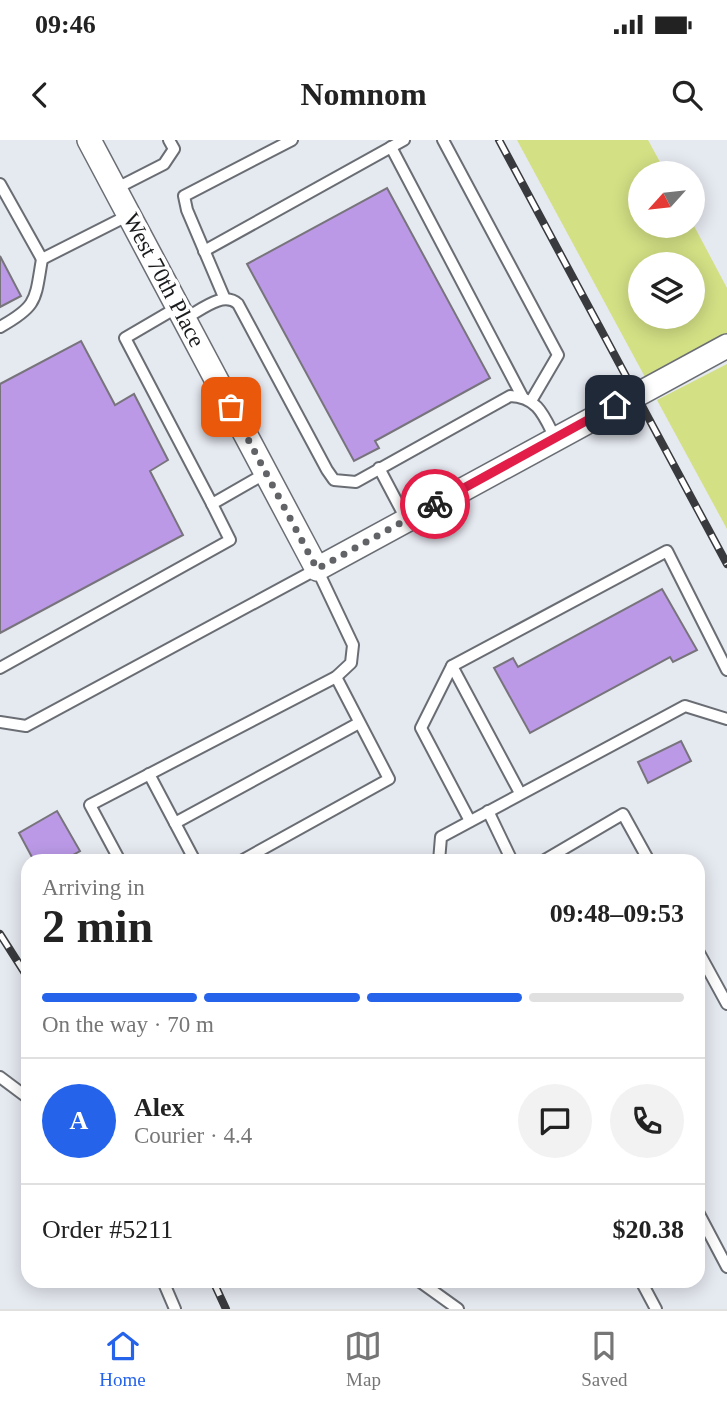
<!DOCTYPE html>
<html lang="en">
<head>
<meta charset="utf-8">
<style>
	:root { --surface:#fff; --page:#f2f2f2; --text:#222; --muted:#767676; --line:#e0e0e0; --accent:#2563eb }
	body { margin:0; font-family:"Times New Roman",serif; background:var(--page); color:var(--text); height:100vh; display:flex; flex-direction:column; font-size:26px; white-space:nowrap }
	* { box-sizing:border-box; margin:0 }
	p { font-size:23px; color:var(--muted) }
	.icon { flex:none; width:38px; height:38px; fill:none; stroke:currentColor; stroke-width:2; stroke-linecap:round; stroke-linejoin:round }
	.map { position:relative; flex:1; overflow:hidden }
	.panel { position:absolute; left:21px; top:714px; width:684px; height:434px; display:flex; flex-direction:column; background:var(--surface); border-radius:21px; box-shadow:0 4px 18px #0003 }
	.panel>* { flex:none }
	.needle { width:46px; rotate:243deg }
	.tools { position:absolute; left:628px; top:21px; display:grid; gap:14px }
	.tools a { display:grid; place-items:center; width:77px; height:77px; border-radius:50%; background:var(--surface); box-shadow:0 4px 18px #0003; font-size:35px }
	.pin { position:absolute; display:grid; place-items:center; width:60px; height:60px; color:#fff; margin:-30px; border-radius:14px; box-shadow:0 4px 10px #0006 }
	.courier { position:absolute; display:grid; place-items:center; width:70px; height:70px; margin:-35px; border:5px solid #e11d48; border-radius:50%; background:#fff; color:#222; box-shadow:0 2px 9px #0007 }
	.overview em { font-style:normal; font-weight:600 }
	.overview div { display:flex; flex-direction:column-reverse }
	.overview { display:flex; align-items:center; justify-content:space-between; height:119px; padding:0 21px }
	h1 { font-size:46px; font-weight:600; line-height:52px }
	.bar { display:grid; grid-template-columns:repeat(4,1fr); gap:10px 7px; align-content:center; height:84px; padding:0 21px }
	.bar i { height:9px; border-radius:5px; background:var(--line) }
	.bar .current { background:var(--accent) }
	.bar p { grid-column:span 4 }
	.line { display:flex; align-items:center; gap:18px; padding:0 21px; border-top:2px solid var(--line) }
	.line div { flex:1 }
	.round { display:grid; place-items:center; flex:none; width:74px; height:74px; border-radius:37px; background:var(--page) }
	.status { display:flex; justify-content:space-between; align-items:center; height:49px; padding:0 35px; background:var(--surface); direction:ltr }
	.status svg { height:19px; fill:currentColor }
	header { display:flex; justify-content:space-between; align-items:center; height:91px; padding:0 21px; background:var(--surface); font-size:32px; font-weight:600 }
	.dock { display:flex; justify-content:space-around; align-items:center; height:98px; border-top:2px solid var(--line); background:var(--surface); font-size:19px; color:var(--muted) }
	.dock a { display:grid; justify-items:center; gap:4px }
	.dock .current { color:var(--accent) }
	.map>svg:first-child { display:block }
	.green { fill:#d3e084; fill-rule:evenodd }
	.building { fill:#bb99e7; stroke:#77747b; stroke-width:2 }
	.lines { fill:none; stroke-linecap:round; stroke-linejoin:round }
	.service-casing { stroke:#6a6e74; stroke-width:14 }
	.minor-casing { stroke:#6a6e74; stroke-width:26 }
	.service { stroke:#fff; stroke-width:10 }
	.minor { stroke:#fff; stroke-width:23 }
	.rail-casing { stroke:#383a3d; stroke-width:8 }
	.rail { stroke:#fff; stroke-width:5; stroke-dasharray:16; stroke-linecap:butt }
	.done { stroke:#616367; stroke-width:7; stroke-dasharray:0 12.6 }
	.route { stroke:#e11d48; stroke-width:9 }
	.labels { text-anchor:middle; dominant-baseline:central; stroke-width:7; stroke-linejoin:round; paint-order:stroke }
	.street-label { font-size:23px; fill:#1a1b1d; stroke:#fff }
</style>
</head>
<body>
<div class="status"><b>09:46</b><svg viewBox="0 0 49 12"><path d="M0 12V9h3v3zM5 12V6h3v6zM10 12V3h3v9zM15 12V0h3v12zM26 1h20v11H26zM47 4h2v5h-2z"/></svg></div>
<header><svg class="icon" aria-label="back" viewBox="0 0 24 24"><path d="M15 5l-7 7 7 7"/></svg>Nomnom<svg class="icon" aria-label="search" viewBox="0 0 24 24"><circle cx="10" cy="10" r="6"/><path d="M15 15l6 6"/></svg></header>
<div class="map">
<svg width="727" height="1169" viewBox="0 0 727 1169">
	<rect width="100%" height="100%" fill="#e5e9f0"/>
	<g class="green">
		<path d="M517,0h131l18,33h-26v53l53,-2 34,64v45l-82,44zM640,124h53v53h-53z"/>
		<polygon points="727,224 727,389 657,260"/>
	</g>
	<g class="building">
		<polygon points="387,48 490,238 375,301 379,308 354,321 247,124"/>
		<polygon points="0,116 21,156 0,167"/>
		<polygon points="81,201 115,265 134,254 168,320 150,331 183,395 0,493 0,244"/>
		<polygon points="662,449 697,510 673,522 670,517 530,593 494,528 513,518 518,527"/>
		<polygon points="681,601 691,621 648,643 638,622"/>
		<polygon points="57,671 80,711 62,721 34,721 19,693"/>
	</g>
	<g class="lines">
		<defs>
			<g id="service">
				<polyline points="443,0 558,215 531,261"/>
				<polyline points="391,7 522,256"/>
				<polyline points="0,44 42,119 129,75"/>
				<polyline points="115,49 164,24 174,9 169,0"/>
				<polyline points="204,111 404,0"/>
				<polyline points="224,157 187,70 184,56 292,0"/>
				<polyline points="178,167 125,198 212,364"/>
				<path d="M184,179c16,-8 39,-29 54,-15l89,166 7,10 22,2 154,-86c28,1 34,20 45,42"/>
				<path d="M0,187c38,-21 35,-27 42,-68"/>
				<polyline points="379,328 406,379"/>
				<polyline points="452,526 421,588 470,681"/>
				<polyline points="0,528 230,400 212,364 266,333"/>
				<polyline points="0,582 26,586 317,429 353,505 351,523 336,537 90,665 120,721"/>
				<polyline points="149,634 195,721"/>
				<polyline points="520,653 452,526 667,411 727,530"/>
				<polyline points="488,671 512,721"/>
				<polyline points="175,683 359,583"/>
				<polyline points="241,721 389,639 336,537"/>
				<polyline points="439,721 441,697 685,566 727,579"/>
				<polyline points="543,721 623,674 649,721"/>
				<polyline points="698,811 727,864"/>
				<polyline points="0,937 28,958"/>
				<polyline points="698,1072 727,1127"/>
				<polyline points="163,1141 175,1169"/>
				<polyline points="419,1141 458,1169"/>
				<polyline points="641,1141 656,1169"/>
			</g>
			<polyline id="minor" points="89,0 317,429 727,206"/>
		</defs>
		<use href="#service" class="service-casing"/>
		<use href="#minor" class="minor-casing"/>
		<use href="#service" class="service"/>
		<use href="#minor" class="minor"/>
		<defs>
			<g id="rail">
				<polyline points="499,0 727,424"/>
				<polyline points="0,794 28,838"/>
				<polyline points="213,1141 226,1169"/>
			</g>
		</defs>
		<use href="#rail" class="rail-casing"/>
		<use href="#rail" class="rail"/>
	</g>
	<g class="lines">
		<polyline class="done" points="231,267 317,429 435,364"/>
		<polyline class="route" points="435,364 615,265"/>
	</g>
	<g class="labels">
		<g class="street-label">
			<text transform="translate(164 140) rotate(62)">West 70th Place</text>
		</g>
	</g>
</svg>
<div class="tools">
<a><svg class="needle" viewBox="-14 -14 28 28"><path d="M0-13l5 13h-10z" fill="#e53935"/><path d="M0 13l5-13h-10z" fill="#767676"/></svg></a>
<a><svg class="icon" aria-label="layers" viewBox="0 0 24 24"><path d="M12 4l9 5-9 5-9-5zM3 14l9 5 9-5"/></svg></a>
</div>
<div class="pin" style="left:231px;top:267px;background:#ea580c"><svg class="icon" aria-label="bag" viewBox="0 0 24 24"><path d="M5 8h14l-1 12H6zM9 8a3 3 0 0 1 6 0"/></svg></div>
<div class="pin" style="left:615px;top:265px;background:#1f2937"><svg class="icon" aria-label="home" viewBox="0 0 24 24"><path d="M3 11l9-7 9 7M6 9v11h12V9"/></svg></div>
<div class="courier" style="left:435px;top:364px"><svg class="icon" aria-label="bike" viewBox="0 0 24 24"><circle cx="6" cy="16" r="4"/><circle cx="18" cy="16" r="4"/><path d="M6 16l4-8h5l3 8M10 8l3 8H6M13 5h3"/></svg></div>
<section class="panel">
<div class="overview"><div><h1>2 min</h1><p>Arriving in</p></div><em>09:48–09:53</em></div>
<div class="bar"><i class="current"></i><i class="current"></i><i class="current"></i><i></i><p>On the way · 70 m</p></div>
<div class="line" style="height:126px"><b class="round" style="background:var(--accent);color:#fff">A</b><div><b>Alex</b><p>Courier · 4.4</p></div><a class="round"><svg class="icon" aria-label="chat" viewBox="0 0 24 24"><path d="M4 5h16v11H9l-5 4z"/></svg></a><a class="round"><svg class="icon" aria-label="phone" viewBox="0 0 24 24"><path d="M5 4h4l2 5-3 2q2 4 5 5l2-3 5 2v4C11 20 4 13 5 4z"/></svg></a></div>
<div class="line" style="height:91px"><div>Order #5211</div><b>$20.38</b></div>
</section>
</div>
<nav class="dock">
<a class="current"><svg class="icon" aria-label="home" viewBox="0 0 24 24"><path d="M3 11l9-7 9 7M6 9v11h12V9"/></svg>Home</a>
<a><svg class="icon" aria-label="map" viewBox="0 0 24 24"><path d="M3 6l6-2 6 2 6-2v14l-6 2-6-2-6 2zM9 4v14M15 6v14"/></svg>Map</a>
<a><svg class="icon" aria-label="saved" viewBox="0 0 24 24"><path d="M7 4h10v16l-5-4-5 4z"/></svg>Saved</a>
</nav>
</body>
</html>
